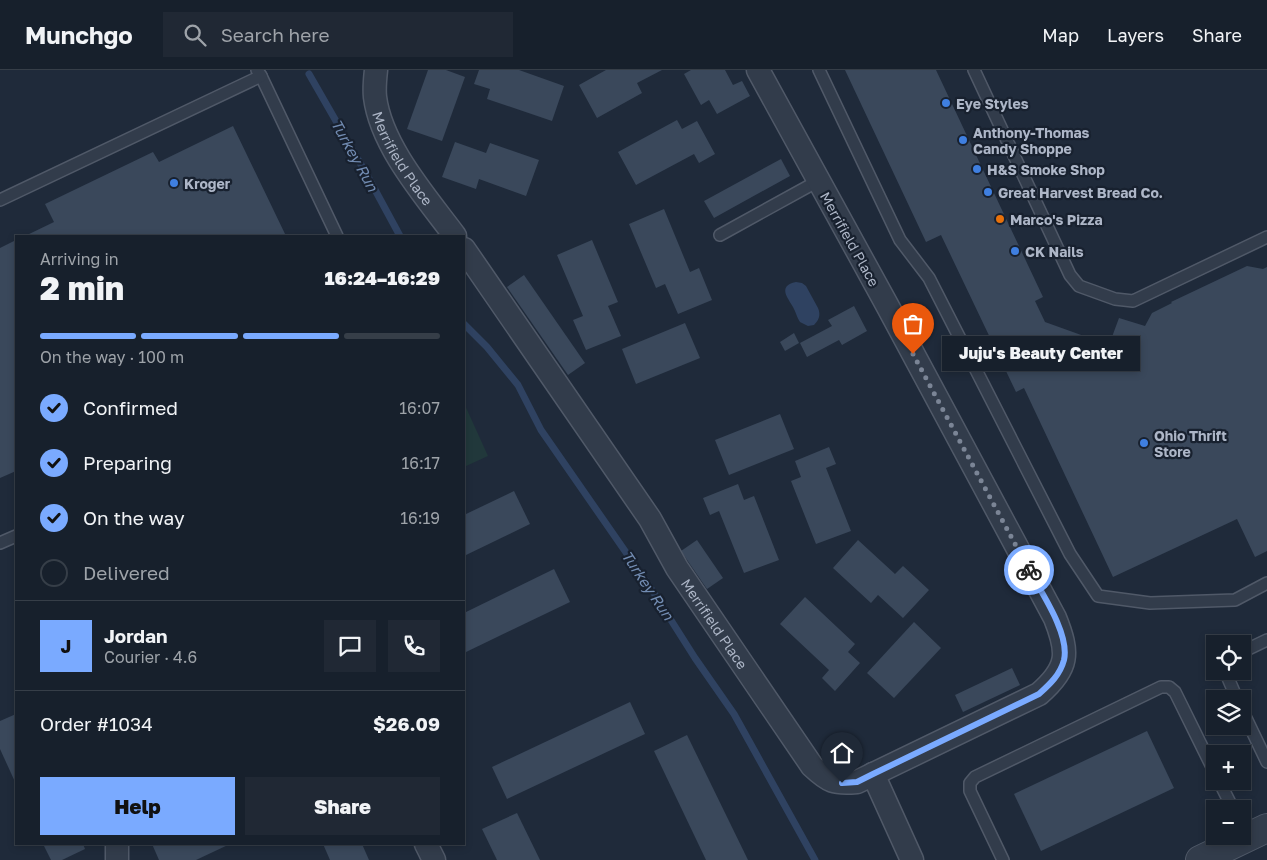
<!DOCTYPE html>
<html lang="en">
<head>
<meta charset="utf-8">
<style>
	:root { --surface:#17202c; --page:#202834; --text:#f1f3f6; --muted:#9ea3a9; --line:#363e48; --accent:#7aaaff }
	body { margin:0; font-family:"Golos Text",sans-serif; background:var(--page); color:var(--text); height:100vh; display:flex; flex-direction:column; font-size:19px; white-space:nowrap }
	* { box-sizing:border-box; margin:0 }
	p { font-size:16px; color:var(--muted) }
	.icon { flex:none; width:28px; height:28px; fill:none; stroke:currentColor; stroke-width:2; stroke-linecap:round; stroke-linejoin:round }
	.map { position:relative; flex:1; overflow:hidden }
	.sheet { position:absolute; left:15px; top:165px; width:450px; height:610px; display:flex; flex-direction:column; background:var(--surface); border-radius:0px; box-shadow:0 2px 8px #0003,0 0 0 1px var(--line) }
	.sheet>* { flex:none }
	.tools { position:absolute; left:1206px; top:565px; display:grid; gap:10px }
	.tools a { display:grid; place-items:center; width:45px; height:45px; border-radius:0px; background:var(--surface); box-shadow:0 2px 8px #0003,0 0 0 1px var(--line); font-size:25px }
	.pin { position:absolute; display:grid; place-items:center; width:42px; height:42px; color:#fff; margin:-51px -21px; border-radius:50% 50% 50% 0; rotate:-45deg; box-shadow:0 0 5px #0007 }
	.pin .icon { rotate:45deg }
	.courier { position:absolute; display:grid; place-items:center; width:50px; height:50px; margin:-25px; border:4px solid #7aaaff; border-radius:50%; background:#fff; color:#222; box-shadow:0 1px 6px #0007 }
	.bubble { position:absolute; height:35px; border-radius:0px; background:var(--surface); box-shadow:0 2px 8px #0003,0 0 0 1px var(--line); font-size:16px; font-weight:800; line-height:35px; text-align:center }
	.headline em { font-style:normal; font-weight:800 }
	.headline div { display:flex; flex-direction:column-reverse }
	.headline { display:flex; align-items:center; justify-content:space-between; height:85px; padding:0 25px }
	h1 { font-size:32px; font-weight:800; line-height:38px }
	.bar { display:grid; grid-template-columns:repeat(4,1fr); gap:8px 5px; align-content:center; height:60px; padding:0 25px }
	.bar i { height:6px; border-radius:4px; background:var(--line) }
	.bar .selected { background:var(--accent) }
	.bar p { grid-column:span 4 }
	.line { display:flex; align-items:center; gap:12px; padding:0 25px; border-top:1px solid var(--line) }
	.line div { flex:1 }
	.round { display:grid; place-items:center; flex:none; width:52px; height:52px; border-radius:0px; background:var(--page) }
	ol { padding:0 25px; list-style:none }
	li { display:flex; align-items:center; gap:15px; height:55px }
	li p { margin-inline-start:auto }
	li .icon { padding:5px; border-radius:50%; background:var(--accent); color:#111; stroke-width:4 }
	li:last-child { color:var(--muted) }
	li i { width:28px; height:28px; border:2px solid var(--line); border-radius:50% }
	.action { display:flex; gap:10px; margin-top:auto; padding:10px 25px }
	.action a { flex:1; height:58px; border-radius:0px; background:var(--accent); color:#111; font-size:20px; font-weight:800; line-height:58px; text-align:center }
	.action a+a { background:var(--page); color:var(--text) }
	header { display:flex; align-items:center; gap:30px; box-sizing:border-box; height:70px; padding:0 25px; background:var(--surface); border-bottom:1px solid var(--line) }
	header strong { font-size:24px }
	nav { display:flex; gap:28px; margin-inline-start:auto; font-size:18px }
	.search { width:350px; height:45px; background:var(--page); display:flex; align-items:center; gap:12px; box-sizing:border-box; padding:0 18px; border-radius:0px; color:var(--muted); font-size:19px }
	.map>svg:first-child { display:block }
	.green { fill:#21383b }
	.water { fill:#2f4261 }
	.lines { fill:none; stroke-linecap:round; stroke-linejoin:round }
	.stream { stroke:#2f4261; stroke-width:7 }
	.building { fill:#3a485b }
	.service-casing { stroke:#505968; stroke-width:14 }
	.minor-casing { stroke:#505968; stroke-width:25 }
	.tertiary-casing { stroke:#505968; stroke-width:30 }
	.service { stroke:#323c4b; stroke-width:11 }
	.minor { stroke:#323c4b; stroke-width:22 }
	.tertiary { stroke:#323c4b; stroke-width:28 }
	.done { stroke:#7b8596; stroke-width:5; stroke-dasharray:0 9 }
	.route { stroke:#7aaaff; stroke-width:6 }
	.shop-dot { fill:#3f7fe0; stroke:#18212f; stroke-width:2 }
	.food-dot { fill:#e8710a; stroke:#18212f; stroke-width:2 }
	.labels { text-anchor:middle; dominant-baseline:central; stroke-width:4.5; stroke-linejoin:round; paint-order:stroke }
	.poi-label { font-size:14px; font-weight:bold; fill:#adb6c7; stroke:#18212f; text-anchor:start }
	.street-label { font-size:14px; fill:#adb6c7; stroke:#18212f }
	.water-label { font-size:15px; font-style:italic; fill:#728cb2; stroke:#18212f }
</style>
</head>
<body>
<header>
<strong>Munchgo</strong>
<div class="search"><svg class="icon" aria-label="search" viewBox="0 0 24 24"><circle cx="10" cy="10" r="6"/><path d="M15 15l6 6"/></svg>Search here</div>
<nav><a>Map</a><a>Layers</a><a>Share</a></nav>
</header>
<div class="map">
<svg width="1267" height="790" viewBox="0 0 1267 790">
	<rect width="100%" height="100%" fill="#1f2a3a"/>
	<polygon class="green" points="464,333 488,386 464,397"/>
	<path class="water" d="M796,212l6,1 4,3 12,22c3,7 1,12 -4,17l-6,1 -8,-4c-3,-4 -4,-10 -7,-15 -5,-9 -16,-21 3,-25z"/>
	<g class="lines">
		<g class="stream">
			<polyline points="309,4 367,105 400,166"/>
			<polyline points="464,254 487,277 518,315 541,360 650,517 695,588 734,644 815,790"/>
		</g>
	</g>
	<g class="building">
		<polygon points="428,0 446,0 465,7 442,71 407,59"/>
		<polygon points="479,0 519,0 564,16 552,51 487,29 490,19 474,14"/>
		<polygon points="606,0 662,0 637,13 642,23 597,48 579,15"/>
		<polygon points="691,0 725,0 733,15 742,11 750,26 717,44 709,30 701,35 684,4"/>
		<polygon points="845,0 936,0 1043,227 1035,231 1045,252 1109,275 1119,248 1145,256 1152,243 1172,233 1171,232 1247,196 1263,199 1267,197 1267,481 1255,487 1237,449 1113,507 1024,318 1016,322 941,165 926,172"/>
		<polygon points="677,50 682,59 697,51 715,84 699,93 694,84 636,115 618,82"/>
		<polygon points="233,56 286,166 25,166 54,152 45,134 153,82 159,92"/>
		<polygon points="455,72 486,83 490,73 539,90 526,126 479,109 476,119 442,107"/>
		<polygon points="781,89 790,106 714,148 704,131"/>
		<polygon points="664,139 690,202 699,198 712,230 678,244 665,214 656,218 629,154"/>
		<polygon points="16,170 16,401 0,408 0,178"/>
		<polygon points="592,170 618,232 608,236 621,266 586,280 573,250 583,246 557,185"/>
		<polygon points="524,205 585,293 568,305 507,217"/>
		<polygon points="854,236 867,261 842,275 839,270 807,287 800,273 832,256 828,250"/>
		<polygon points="685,253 700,288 636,314 622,279"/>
		<polygon points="794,263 799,273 785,281 780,272"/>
		<polygon points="780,344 794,379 729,405 715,370"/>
		<polygon points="829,377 836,394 826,398 851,461 816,474 791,411 801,407 795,391"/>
		<polygon points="738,414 744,430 754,426 779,490 744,503 719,441 710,445 703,428"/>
		<polygon points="514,421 530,454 464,486 464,445"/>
		<polygon points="697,470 723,508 707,519 681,481"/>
		<polygon points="858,470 895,504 903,496 929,520 903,548 878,525 871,533 833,498"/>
		<polygon points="554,499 570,532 464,583 464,543"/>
		<polygon points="805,527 855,574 848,582 860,593 835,621 822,608 829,600 780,554"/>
		<polygon points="914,552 941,578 894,628 867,603"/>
		<polygon points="1012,598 1020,615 963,642 955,625"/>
		<polygon points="630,632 645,664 507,729 492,697"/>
		<polygon points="16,644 16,714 0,679 0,651"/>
		<polygon points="1147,661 1174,718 1041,781 1014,724"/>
		<polygon points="687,665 748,790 706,790 654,681"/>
		<polygon points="517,743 540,790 497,790 482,759"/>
		<polygon points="43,774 83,774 85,779 62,790 51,790"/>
		<polygon points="152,774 230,774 196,790 159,790"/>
		<polygon points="323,774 362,774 369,790 330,790"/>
	</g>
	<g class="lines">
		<defs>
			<g id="service">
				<polyline points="819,0 900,170 929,208 1070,484 1098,526 1150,533 1235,530 1267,513"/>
				<polyline points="974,0 1070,205 1079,216 1115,229 1133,231 1267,167"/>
				<polyline points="261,6 337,166"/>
				<polyline points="0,130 261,6 257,0"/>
				<polyline points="720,165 818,111"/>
				<polyline points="0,473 16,466"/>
				<polyline points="1242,582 1267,570"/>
				<polyline points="1225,601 1237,629"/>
				<polyline points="1242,640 1267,692"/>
				<polyline points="1219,711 1233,739"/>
				<polyline points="1003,790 970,721 970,713 975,707 1161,617 1169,617 1175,622 1215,703"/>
			</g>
			<g id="minor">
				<path id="s1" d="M376,0c-1,9 -2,18 -1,27 6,49 51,100 80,139"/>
				<path id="s2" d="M464,179l186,270 27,49 135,198c17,16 22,18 45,16l182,-88c30,-26 30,-41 16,-76l-168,-313 -129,-235"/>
				<polyline points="873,704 912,790"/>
				<polyline points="117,774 117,790"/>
				<polyline points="426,774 434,790"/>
			</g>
			<polyline id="tertiary" points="1200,790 1267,758"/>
		</defs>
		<use href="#service" class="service-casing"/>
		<use href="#minor" class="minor-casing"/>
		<use href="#tertiary" class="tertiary-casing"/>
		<use href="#service" class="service"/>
		<use href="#minor" class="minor"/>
		<use href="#tertiary" class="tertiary"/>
	</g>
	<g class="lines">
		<polyline class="done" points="913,284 1029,500"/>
		<path class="route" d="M842,713l15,-1 16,-8 166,-80c11,-10 21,-19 25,-34 6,-26 -23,-68 -35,-90"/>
	</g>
	<g class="shop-dot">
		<circle cx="946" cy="33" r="5"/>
		<circle cx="963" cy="70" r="5"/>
		<circle cx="977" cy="99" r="5"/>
		<circle cx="174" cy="113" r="5"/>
		<circle cx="988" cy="122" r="5"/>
		<circle cx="1015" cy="181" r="5"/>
		<circle cx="1144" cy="373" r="5"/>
	</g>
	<circle class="food-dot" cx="1000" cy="149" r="5"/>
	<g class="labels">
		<g class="poi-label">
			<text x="956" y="33">Eye Styles</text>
			<text x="973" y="62">Anthony-Thomas<tspan x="973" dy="16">Candy Shoppe</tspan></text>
			<text x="987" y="99">H&amp;S Smoke Shop</text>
			<text x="184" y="113">Kroger</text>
			<text x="998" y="122">Great Harvest Bread Co.</text>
			<text x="1010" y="149">Marco's Pizza</text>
			<text x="1025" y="181">CK Nails</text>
			<text x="1154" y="365">Ohio Thrift<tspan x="1154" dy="16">Store</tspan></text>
		</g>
		<g class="street-label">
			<text stroke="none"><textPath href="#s1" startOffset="95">Merrifield Place</textPath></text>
			<text transform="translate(850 169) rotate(61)">Merrifield Place</text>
			<text stroke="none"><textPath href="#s2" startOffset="451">Merrifield Place</textPath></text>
		</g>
		<g class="water-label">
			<text transform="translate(355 85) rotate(61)">Turkey Run</text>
			<text transform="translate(648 515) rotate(56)">Turkey Run</text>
		</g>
	</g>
</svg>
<div class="tools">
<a><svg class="icon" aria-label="locate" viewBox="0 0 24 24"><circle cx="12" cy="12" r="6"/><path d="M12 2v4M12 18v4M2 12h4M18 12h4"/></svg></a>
<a><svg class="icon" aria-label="layers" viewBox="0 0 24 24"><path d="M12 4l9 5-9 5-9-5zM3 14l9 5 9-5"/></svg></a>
<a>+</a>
<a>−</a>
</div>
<div class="pin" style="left:913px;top:284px;background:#ea580c"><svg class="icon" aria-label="bag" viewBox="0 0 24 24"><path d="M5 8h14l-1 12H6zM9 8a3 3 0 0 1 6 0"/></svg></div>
<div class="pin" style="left:842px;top:713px;background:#1f2937"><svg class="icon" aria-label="home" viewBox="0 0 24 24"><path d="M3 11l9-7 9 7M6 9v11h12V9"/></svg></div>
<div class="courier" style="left:1029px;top:500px"><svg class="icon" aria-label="bike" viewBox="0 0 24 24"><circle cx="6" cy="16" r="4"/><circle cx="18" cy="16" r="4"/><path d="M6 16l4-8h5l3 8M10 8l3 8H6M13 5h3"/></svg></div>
<div class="bubble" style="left:942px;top:266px;width:198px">Juju's Beauty Center</div>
<section class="sheet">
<div class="headline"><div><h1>2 min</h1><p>Arriving in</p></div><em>16:24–16:29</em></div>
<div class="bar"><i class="selected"></i><i class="selected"></i><i class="selected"></i><i></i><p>On the way · 100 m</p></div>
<ol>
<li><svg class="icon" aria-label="check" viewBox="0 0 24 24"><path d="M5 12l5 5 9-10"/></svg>Confirmed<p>16:07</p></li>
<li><svg class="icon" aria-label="check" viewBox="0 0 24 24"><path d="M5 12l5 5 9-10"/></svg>Preparing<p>16:17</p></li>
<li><svg class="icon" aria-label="check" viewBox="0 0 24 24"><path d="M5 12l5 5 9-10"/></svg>On the way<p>16:19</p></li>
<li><i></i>Delivered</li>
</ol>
<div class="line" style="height:90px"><b class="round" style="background:var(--accent);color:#111">J</b><div><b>Jordan</b><p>Courier · 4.6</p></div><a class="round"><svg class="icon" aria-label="chat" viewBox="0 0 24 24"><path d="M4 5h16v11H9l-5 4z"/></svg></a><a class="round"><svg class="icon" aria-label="phone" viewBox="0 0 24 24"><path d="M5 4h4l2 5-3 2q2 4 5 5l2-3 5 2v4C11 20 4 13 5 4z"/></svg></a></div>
<div class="line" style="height:65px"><div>Order #1034</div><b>$26.09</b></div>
<div class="action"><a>Help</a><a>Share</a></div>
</section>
</div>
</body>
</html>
